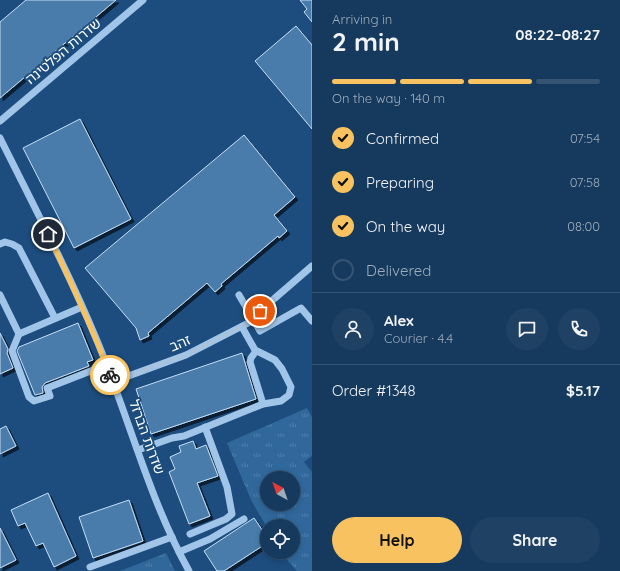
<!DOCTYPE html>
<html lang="en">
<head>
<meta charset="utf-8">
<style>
	:root { --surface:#163a5e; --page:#1f4164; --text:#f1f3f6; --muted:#9eadbc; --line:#355473; --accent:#f7c25f }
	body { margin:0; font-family:Quicksand,"Noto Sans Hebrew",sans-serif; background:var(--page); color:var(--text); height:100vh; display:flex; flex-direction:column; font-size:15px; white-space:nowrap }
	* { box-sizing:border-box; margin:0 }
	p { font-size:13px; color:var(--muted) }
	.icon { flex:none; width:22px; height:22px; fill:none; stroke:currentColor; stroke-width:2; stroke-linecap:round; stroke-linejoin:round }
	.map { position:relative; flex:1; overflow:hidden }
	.panel { display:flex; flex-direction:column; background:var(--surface); width:308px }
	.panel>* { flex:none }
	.needle { width:26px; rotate:320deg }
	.buttons { position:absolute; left:260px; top:471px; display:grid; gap:8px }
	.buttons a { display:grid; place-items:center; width:40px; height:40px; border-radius:50%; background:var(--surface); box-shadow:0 2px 6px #0003,0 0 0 1px var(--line); font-size:20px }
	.pin { position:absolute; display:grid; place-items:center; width:34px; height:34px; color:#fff; margin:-17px; border:2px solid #fff; border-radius:50%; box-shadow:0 1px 4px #0007 }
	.courier { position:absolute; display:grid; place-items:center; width:40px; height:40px; margin:-20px; border:3px solid #f7c25f; border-radius:50%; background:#fff; color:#222; box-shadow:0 1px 5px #0007 }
	.headline em { font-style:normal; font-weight:800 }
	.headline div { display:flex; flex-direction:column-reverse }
	.headline { display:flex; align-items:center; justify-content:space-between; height:68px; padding:0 20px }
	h1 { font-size:26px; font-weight:800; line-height:30px }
	.bar { display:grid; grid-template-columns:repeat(4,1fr); gap:6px 4px; align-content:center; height:48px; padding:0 20px }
	.bar i { height:5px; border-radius:3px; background:var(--line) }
	.bar .selected { background:var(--accent) }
	.bar p { grid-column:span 4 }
	.line { display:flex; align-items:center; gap:10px; padding:0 20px; border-top:1px solid var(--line) }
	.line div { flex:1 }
	.round { display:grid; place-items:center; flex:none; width:42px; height:42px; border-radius:21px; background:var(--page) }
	ol { padding:0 20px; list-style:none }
	li { display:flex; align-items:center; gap:12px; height:44px }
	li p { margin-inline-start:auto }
	li .icon { padding:4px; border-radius:50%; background:var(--accent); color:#111; stroke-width:4 }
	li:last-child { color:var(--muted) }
	li i { width:22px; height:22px; border:2px solid var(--line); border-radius:50% }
	.primary-button { display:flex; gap:8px; margin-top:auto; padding:8px 20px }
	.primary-button a { flex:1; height:46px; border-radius:24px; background:var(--accent); color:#111; font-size:16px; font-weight:800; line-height:46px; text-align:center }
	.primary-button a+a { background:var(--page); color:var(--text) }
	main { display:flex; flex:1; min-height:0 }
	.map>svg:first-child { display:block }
	.grass { fill:url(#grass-tufts); fill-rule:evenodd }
	.building { fill:#4a7baa; stroke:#c4def6; filter:url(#shadow) }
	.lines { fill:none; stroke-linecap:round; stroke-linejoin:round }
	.minor { stroke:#a0c5e8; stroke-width:7 }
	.done { stroke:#b0c1d2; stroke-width:4; stroke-dasharray:0 7.2 }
	.route { stroke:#f7c25f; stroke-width:5 }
	.labels { text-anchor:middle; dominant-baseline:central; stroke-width:4; stroke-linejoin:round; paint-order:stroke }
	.street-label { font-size:14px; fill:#fff; stroke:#1d4d7e }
</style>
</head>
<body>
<main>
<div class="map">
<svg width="312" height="571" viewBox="0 0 312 571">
	<defs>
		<pattern id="grass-tufts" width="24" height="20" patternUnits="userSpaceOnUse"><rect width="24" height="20" fill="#30689c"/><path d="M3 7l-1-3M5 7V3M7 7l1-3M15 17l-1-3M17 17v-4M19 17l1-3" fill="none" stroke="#4f7fab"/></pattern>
		<filter id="shadow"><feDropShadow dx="3" dy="3" stdDeviation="0" flood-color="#0009"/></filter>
	</defs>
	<rect width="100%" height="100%" fill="#1d4d7e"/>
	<g class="grass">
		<path d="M307,408l5,9v39l-8,6 8,10v99h-15l-9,-10 -6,-9h11v-26l-26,1 -15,-25 -25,-59zM267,478h26v26h-26z"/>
		<polygon points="166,553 175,571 120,571"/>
	</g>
	<g class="building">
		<polygon points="26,0 116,0 0,98 0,22"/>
		<polygon points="300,0 312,0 312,22 304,12 307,9"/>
		<polygon points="296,26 312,45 312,129 255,61"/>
		<polygon points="80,119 131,219 74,248 23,148"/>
		<polygon points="244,135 295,197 274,215 287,231 279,238 278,236 221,284 222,286 215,292 207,283 148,333 149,336 140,340 136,328 85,268"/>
		<polygon points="78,323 93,360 87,362 89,366 45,383 42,387 43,393 35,395 17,351 19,347"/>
		<polygon points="0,333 8,349 7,353 13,368 0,374"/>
		<polygon points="242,353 256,399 151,434 136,389"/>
		<polygon points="6,426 16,446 0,454 0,429"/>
		<polygon points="193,441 196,449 206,445 218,476 197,483 210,516 189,524 169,472 175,469 170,457 181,452 179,446"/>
		<polygon points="48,493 76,556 54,567 43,543 36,546 25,523 18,526 11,510"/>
		<polygon points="129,500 143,541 93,558 79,517"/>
		<polygon points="254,518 267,537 267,543 224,571 217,571 204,551"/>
		<polygon points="0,528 16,560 0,568"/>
	</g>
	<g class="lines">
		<g class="minor">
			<polyline points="0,121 143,0"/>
			<path d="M0,138c34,68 69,135 98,205 31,75 51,156 91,228"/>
			<polyline points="0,244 5,242 12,244 19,248 55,318"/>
			<polyline points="0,295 19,334 82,307"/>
			<polyline points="239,295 260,331 301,308 312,321"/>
			<polyline points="19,334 12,351 29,397 34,401 50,396 47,388 106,365"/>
			<polyline points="256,351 251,358 250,362 263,404"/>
			<polyline points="112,382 186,355 254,320 260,311 312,266"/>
			<polyline points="138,450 172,438 184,436 263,404 281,401 289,395 291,387 282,369 275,360 255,350 242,327"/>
			<polyline points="190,534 226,519 232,514 227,487 205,427"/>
			<polyline points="179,552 210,539 244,519"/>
			<polyline points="90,567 172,537"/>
		</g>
	</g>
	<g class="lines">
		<polyline class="done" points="110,375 112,382 186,355 254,320 260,311"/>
		<path class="route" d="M48,234c22,46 44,93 62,141"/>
	</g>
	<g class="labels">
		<g class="street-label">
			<text transform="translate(63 51) rotate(-40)">שדרות הפלטינה</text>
			<text transform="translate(180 343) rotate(-23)">זהב</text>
			<text transform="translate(147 437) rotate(70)">שדרות הברזל</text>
		</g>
	</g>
</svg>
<div class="buttons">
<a><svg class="needle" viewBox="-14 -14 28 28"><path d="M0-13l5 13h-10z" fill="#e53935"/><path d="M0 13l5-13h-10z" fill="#9eadbc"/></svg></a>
<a><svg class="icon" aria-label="locate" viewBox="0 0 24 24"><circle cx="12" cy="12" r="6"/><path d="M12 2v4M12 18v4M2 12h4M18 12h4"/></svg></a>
</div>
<div class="pin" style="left:260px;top:311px;background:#ea580c"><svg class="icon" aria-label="bag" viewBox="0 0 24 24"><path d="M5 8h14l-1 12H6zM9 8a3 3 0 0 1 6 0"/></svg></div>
<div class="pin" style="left:48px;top:234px;background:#1f2937"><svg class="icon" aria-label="home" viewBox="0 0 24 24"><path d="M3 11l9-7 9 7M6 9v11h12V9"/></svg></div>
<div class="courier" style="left:110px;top:375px"><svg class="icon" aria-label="bike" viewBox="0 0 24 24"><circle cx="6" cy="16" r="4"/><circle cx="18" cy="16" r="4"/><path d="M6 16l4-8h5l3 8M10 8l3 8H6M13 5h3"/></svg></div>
</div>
<section class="panel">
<div class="headline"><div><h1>2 min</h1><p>Arriving in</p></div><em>08:22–08:27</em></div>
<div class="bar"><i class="selected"></i><i class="selected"></i><i class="selected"></i><i></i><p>On the way · 140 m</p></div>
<ol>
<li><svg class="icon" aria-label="check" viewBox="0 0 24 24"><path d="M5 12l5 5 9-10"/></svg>Confirmed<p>07:54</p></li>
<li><svg class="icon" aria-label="check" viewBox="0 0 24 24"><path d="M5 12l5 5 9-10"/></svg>Preparing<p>07:58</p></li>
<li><svg class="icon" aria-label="check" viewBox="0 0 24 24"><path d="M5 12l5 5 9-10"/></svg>On the way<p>08:00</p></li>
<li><i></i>Delivered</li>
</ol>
<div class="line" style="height:72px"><a class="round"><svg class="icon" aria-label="person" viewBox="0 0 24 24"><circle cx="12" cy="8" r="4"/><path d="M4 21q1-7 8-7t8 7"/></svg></a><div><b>Alex</b><p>Courier · 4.4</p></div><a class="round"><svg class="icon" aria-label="chat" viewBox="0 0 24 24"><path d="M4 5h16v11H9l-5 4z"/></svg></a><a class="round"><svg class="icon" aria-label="phone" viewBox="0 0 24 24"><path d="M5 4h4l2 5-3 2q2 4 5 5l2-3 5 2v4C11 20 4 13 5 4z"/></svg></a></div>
<div class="line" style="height:52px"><div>Order #1348</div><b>$5.17</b></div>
<div class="primary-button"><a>Help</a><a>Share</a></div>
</section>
</main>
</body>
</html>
